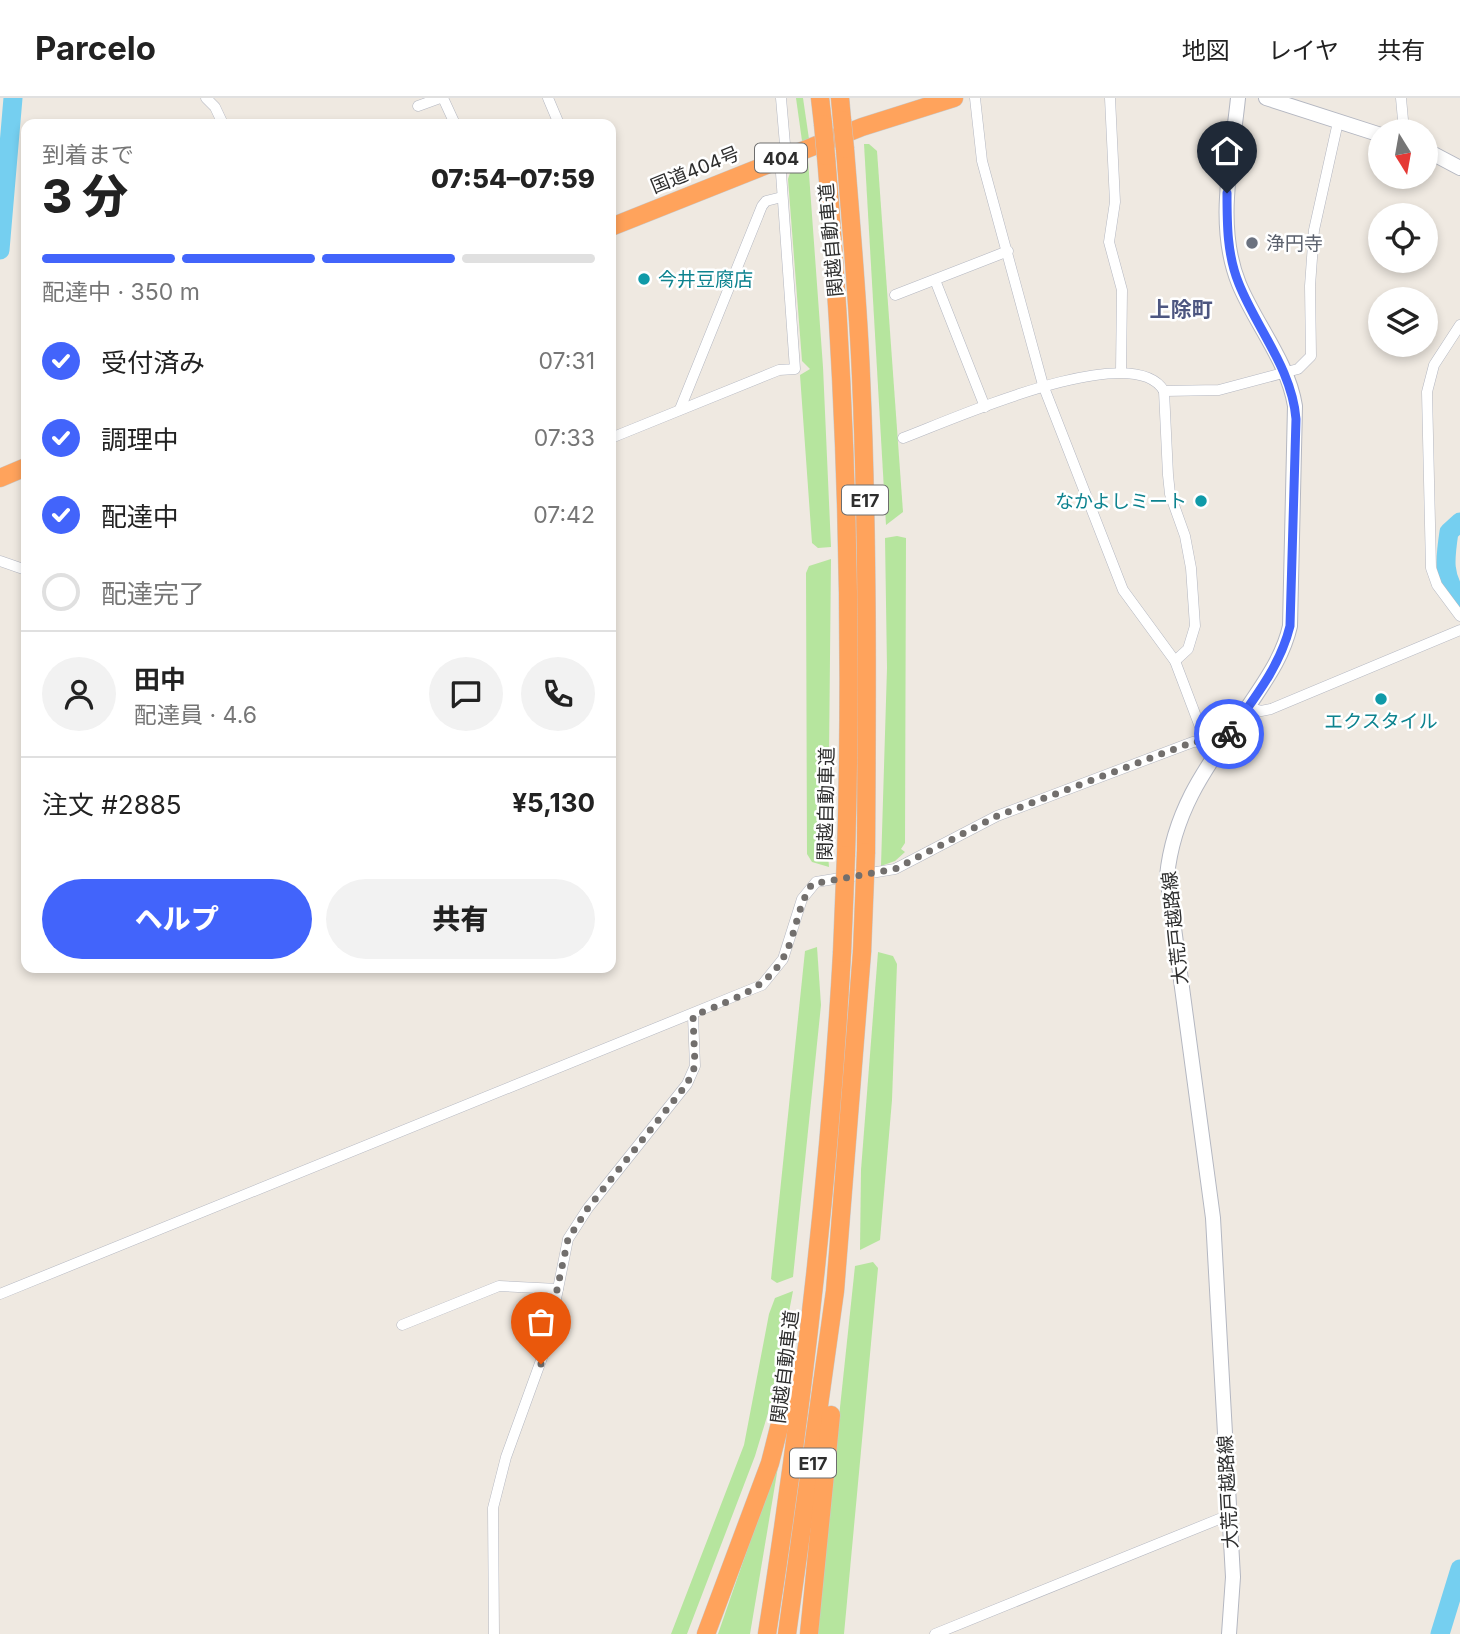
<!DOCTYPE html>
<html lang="ja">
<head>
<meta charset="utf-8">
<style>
	:root { --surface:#fff; --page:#f2f2f2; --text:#222; --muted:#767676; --line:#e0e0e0; --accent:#4264fb }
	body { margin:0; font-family:Inter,"Noto Sans JP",sans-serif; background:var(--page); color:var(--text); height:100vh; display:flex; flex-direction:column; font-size:26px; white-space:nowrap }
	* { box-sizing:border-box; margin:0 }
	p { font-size:23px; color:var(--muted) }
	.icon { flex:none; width:38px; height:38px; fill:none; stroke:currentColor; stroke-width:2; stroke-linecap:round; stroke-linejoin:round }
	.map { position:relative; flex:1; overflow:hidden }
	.panel { position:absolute; left:21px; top:21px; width:595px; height:854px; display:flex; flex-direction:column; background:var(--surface); border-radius:14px; box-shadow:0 4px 10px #0003 }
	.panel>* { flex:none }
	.needle { width:46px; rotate:169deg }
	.buttons { position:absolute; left:1368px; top:21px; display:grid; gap:14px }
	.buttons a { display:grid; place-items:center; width:70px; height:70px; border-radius:50%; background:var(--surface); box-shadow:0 4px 10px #0003; font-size:35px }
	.pin { position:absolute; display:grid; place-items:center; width:60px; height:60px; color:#fff; margin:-72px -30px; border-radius:50% 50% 50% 0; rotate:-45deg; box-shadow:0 0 7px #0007 }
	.pin .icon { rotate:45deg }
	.courier { position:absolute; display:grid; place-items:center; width:70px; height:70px; margin:-35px; border:5px solid #4264fb; border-radius:50%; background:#fff; color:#222; box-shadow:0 2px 9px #0007 }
	.overview em { font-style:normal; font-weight:800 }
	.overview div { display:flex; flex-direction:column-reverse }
	.overview { display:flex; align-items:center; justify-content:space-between; height:119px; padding:0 21px }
	h1 { font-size:46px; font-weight:800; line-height:52px }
	.bar { display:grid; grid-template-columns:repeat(4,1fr); gap:10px 7px; align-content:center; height:84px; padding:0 21px }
	.bar i { height:9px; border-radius:5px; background:var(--line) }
	.bar .selected { background:var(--accent) }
	.bar p { grid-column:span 4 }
	.line { display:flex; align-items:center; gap:18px; padding:0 21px; border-top:2px solid var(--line) }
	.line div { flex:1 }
	.round { display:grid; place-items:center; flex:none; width:74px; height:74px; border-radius:37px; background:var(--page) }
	ol { padding:0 21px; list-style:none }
	li { display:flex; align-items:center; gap:21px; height:77px }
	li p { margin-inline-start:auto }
	li .icon { padding:7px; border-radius:50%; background:var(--accent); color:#fff; stroke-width:4 }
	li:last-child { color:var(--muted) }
	li i { width:38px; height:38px; border:4px solid var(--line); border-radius:50% }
	.button { display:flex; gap:14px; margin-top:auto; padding:14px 21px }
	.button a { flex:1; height:80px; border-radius:42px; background:var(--accent); color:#fff; font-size:28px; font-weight:800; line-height:80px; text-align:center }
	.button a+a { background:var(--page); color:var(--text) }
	header { display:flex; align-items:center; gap:42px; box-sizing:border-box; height:98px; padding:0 35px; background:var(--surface); border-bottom:2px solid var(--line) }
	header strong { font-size:33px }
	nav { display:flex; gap:38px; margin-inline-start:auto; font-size:24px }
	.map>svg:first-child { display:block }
	.green { fill:#b6e59e }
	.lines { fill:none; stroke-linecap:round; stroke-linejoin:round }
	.river { stroke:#75cff0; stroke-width:19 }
	.street-casing { stroke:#b4b7c1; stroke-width:11 }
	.secondary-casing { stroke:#b4b7c1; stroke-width:16 }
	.highway-casing { stroke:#c9c9c9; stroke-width:19 }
	.street { stroke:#fff; stroke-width:10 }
	.secondary { stroke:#fff; stroke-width:14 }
	.highway { stroke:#ffa35c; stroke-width:18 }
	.highway-bridge-casing { stroke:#c9c9c9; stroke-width:19; stroke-linecap:butt }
	.highway-bridge { stroke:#ffa35c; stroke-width:18 }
	.done { stroke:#726f6d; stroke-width:7; stroke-dasharray:0 12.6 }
	.route { stroke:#4264fb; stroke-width:9 }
	.worship-dot { fill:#6b7280; stroke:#fff; stroke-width:2.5 }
	.culture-dot { fill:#0f9aa8; stroke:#fff; stroke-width:2.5 }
	.labels { text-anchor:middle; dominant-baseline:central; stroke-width:5; stroke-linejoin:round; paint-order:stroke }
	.shield { fill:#fff; stroke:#6d6d6d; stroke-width:2 }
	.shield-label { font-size:18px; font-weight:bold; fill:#2e2e2e }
	.street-label { font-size:19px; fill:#2e2e2e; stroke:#fff }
	.worship-label { font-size:19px; fill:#5b616d; stroke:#fff; text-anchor:start }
	.culture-label { font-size:19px; fill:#0d838f; stroke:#fff; text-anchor:start }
	.neighbourhood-label { font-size:21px; font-weight:bold; fill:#4d5680; stroke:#fff }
</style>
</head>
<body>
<header>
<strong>Parcelo</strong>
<nav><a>地図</a><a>レイヤ</a><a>共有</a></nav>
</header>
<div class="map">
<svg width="1460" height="1536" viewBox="0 0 1460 1536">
	<rect width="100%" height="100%" fill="#efe9e1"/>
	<g class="green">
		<polygon points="796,0 803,0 809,41 802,43"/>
		<polygon points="864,46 869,46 877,53 903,414 886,427"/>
		<polygon points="808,62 823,269 831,449 818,450 812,445 800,277 810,271 802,263 788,81 791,72"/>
		<polygon points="897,438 906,440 905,745 901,751 905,754 895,763 881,768 887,570 885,440"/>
		<polygon points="831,461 828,756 829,769 812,764 807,756 806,475 809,468"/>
		<polygon points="817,849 821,907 793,1179 777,1185 771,1181 805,853"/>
		<polygon points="878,854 893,858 897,866 892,1002 880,1142 860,1152 861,1072"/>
		<polygon points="873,1164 878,1170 844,1536 816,1536 855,1168"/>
		<polygon points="793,1193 772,1302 755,1358 687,1536 671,1536 744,1347 769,1216 775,1200"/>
		<polygon points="780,1357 750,1536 718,1536"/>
	</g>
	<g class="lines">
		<g class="river">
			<polyline points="0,152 13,0"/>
			<path d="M1460,424l-11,10c-4,26 -7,46 11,66"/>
			<polyline points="1440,1536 1460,1471"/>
		</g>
		<defs>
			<g id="street">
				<polyline points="206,0 215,9 223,26"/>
				<polyline points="443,0 455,26"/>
				<polyline points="548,0 559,26"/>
				<polyline points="781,0 786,58"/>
				<polyline points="975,0 982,63 1043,287 1123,492 1175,563 1205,642"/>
				<polyline points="1110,0 1115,104 1109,144 1122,192 1121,274"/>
				<polyline points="1401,0 1404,33"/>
				<polyline points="418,8 440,0"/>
				<polyline points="935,182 985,309"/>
				<polyline points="895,197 1008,153"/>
				<polyline points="1460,227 1434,267 1427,294 1431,470 1437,487 1460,518"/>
				<polyline points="1164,293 1168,377 1170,396 1185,438 1191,470 1195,528 1188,551 1175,563"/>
				<polyline points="680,311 762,108 766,103 782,99"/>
				<polyline points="611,340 779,272 795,271 780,61"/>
				<path d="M903,340c46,-17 230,-101 261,-47l55,-1 79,-21 13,-13 -1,-70 4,-56 24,-108"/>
				<polyline points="0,463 26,472"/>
				<polyline points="1248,609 1261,613 1271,611 1460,532"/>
				<polyline points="0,1196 762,887 783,861 802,801 816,784 895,771 997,718 1193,644 1210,643 1221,648"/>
				<polyline points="402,1227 499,1188 558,1191"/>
				<polyline points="494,1536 493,1410 506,1359 547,1246 568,1141 588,1110 687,986 695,968 693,918"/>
				<polyline points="935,1536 1229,1417"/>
			</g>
			<g id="secondary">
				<polyline points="1266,0 1381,37"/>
				<polyline points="1426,52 1460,70"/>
				<path d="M1229,1536l4,-57 -20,-359 -46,-342c7,-69 43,-114 81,-169 17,-26 35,-50 42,-81l5,-220c-7,-44 -39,-81 -56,-122 -24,-59 -7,-125 -1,-186"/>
			</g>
			<g id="highway">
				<polyline points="820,0 823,26"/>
				<polyline points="840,0 842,22"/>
				<path d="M845,51c6,76 13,151 16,227 7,159 6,317 5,476"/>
				<path d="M826,58c20,233 27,466 20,699"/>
				<polyline points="611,129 862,29 954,0"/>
				<polyline points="0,380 26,369"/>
				<polyline points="706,1536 770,1365 796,1262"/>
				<path d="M767,1536c36,-228 62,-450 75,-681"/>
				<polyline points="787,1536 835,1193 862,854"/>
				<polyline points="809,1536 831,1317"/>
			</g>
		</defs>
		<use href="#street" class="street-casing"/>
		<use href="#secondary" class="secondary-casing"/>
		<use href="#highway" class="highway-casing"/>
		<use href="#street" class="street"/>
		<use href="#secondary" class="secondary"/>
		<use href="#highway" class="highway"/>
		<defs>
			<g id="highway-bridge">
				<polyline points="842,22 845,51"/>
				<polyline points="823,26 826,58"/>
				<polyline points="862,854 866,754"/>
				<polyline points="842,855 846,757"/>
			</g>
		</defs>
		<use href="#highway-bridge" class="highway-bridge-casing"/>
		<use href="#highway-bridge" class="highway-bridge"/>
	</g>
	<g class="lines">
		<path class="done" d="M541,1266l27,-125 20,-31 99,-124 8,-18 -2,-50c43,-19 82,-27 98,-76 7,-21 9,-37 21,-56l83,-15 102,-53 196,-74 17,-1 11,5 8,-12"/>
		<path class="route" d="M1227,95c0,31 0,62 12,91 18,45 53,85 57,135l-6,207c-10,41 -37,74 -61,108"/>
	</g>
	<circle class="worship-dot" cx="1252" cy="145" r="7"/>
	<g class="culture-dot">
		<circle cx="644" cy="181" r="7"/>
		<circle cx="1201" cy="403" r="7"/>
		<circle cx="1381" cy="601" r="7"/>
	</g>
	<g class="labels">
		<g class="shield">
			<rect x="755" y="45.5" width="52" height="29" rx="5"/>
			<rect x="842" y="387.5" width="46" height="29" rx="5"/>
			<rect x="790" y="1350.5" width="46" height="29" rx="5"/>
		</g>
		<g class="shield-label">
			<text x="781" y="60">404</text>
			<text x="865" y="402">E17</text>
			<text x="813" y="1365">E17</text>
		</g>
		<g class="street-label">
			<text transform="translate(695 72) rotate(-22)">国道404号</text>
			<text transform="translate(831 142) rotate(-95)">関越自動車道</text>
			<text transform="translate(826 706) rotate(-89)">関越自動車道</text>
			<text transform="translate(1175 830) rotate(-96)">大荒戸越路線</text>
			<text transform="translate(785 1269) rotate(-83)">関越自動車道</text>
			<text transform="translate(1228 1394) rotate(-93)">大荒戸越路線</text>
		</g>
		<g class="worship-label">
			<text x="1266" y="145">浄円寺</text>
		</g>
		<g class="culture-label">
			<text x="658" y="181">今井豆腐店</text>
			<text x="1187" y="403" text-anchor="end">なかよしミート</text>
			<text x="1381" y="623" text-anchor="middle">エクスタイル</text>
		</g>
		<g class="neighbourhood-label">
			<text x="1181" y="211">上除町</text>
		</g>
	</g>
</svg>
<div class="buttons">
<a><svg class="needle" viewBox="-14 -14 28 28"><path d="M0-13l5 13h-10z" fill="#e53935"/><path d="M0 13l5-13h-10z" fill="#767676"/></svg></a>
<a><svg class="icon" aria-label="locate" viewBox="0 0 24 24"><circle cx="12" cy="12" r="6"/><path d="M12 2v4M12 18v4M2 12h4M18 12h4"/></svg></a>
<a><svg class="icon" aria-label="layers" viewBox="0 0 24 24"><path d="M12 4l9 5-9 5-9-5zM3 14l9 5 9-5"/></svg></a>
</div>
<div class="pin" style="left:541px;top:1266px;background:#ea580c"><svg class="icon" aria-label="bag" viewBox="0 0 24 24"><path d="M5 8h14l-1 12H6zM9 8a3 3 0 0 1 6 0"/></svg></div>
<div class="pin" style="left:1227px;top:95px;background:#1f2937"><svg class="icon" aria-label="home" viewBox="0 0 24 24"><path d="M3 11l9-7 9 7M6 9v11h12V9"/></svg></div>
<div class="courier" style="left:1229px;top:636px"><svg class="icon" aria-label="bike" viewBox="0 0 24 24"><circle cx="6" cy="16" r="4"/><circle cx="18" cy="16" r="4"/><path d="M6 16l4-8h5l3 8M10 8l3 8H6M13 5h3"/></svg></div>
<section class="panel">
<div class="overview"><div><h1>3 分</h1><p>到着まで</p></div><em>07:54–07:59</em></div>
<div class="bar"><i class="selected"></i><i class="selected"></i><i class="selected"></i><i></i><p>配達中 · 350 m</p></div>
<ol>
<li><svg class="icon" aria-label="check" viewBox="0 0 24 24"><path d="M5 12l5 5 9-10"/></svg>受付済み<p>07:31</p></li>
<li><svg class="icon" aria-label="check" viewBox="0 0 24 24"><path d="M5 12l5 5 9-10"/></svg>調理中<p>07:33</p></li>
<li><svg class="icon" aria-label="check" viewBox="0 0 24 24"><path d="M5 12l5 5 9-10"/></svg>配達中<p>07:42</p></li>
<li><i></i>配達完了</li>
</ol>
<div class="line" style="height:126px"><a class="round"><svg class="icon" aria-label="person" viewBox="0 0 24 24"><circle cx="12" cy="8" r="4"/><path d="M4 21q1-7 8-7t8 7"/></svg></a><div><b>田中</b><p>配達員 · 4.6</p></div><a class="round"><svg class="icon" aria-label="chat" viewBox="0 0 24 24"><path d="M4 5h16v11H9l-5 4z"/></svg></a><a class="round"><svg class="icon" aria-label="phone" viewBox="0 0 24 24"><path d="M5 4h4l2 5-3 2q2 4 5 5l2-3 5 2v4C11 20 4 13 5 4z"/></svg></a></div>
<div class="line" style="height:91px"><div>注文 #2885</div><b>¥5,130</b></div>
<div class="button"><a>ヘルプ</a><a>共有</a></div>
</section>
</div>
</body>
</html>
